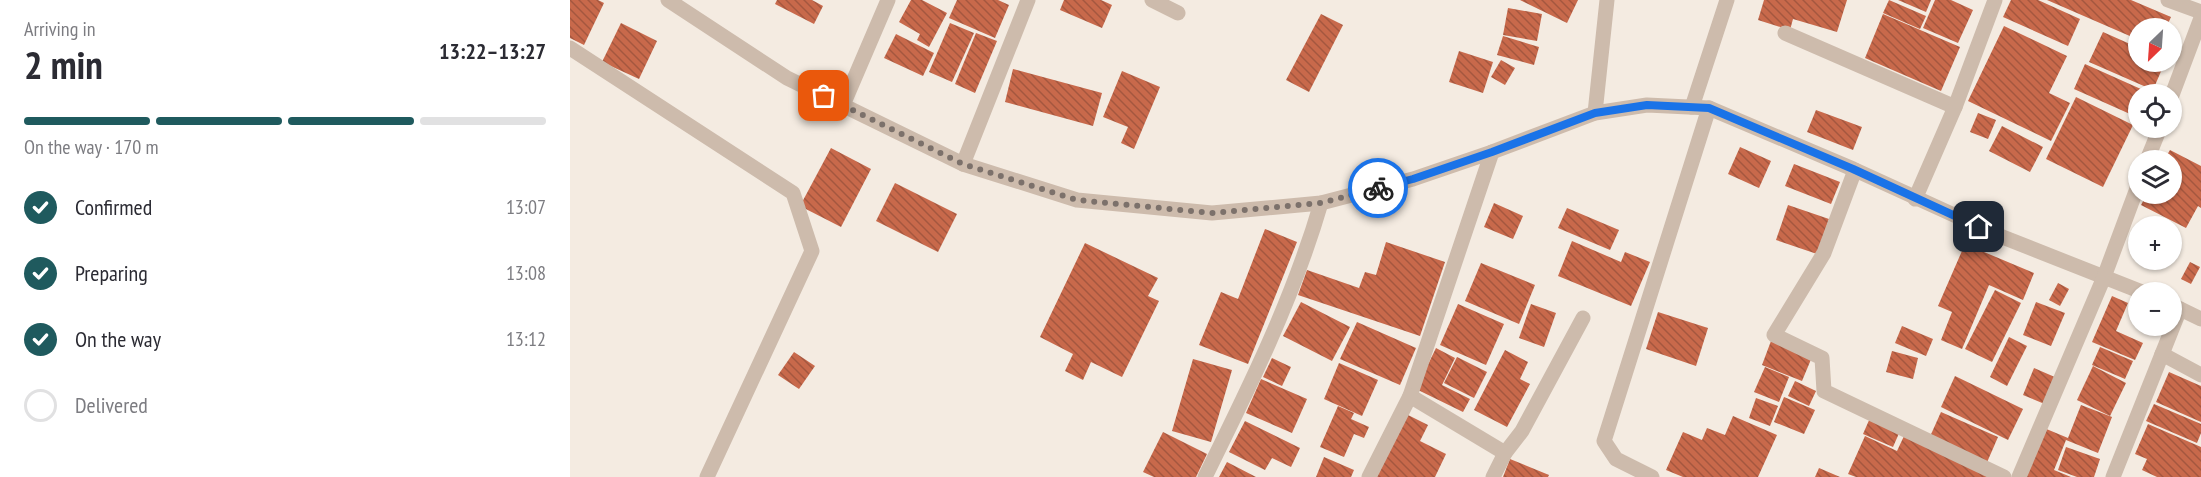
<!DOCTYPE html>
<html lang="en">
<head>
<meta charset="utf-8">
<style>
	:root { --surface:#fff; --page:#f7f7f7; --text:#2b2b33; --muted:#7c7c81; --line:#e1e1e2; --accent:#1f5a5e }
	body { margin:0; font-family:"PT Sans Narrow",sans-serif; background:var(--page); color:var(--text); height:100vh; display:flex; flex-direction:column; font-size:22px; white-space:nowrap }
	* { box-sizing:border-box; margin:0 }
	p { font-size:20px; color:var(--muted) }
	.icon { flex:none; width:33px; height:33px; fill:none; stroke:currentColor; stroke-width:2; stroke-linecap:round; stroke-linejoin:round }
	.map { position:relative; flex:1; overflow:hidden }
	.drawer { display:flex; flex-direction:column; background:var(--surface); width:570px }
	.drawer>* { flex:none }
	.needle { width:39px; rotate:205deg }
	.tools { position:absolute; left:1558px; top:18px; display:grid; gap:12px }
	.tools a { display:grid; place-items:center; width:54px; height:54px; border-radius:50%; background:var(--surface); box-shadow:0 2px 4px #0004; font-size:30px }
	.pin { position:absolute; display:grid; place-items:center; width:51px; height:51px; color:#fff; margin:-26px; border-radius:12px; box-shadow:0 3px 9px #0006 }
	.courier { position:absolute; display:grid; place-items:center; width:60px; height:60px; margin:-30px; border:4px solid #1a73e8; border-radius:50%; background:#fff; color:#222; box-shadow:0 2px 8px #0007 }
	.overview em { font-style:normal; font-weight:700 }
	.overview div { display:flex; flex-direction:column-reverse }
	.overview { display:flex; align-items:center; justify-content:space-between; height:102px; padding:0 24px }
	h1 { font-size:39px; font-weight:700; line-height:45px }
	.bar { display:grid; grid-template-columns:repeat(4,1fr); gap:9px 6px; align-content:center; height:72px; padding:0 24px }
	.bar i { height:8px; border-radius:4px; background:var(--line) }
	.bar .active { background:var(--accent) }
	.bar p { grid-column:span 4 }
	ol { padding:0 24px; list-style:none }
	li { display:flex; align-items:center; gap:18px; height:66px }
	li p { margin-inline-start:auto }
	li .icon { padding:6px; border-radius:50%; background:var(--accent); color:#fff; stroke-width:4 }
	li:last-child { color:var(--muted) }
	li i { width:33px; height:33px; border:3px solid var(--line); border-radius:50% }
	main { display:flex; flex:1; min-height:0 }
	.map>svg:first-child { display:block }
	.building { fill:url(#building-back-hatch) }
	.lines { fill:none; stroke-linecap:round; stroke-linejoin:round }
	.street { stroke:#cdbbac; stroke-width:15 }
	.done { stroke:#7c716b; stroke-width:6; stroke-dasharray:0 10.8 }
	.route { stroke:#1a73e8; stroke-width:8 }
</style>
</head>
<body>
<main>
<section class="drawer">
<div class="overview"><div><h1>2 min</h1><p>Arriving in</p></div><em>13:22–13:27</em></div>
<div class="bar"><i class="active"></i><i class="active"></i><i class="active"></i><i></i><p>On the way · 170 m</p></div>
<ol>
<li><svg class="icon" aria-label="check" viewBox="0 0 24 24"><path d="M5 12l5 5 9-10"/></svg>Confirmed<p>13:07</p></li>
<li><svg class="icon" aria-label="check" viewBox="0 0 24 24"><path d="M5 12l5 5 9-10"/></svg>Preparing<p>13:08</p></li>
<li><svg class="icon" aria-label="check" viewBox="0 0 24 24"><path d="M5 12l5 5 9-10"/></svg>On the way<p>13:12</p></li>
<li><i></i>Delivered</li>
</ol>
</section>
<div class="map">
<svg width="1631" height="477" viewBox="0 0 1631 477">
	<defs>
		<pattern id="building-back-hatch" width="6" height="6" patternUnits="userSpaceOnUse" patternTransform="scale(1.5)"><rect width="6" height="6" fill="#c8694b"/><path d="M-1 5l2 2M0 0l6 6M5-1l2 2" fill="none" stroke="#a4573f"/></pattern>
	</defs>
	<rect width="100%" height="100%" fill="#f4ebe1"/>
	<g class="building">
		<polygon points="0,0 28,0 34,3 14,45 0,38"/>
		<polygon points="207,0 242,0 253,6 244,24 205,4"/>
		<polygon points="341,0 352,0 377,13 359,47 347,40 350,34 329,22"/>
		<polygon points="387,0 428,0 439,5 425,38 379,18"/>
		<polygon points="494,0 531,0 542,5 532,28 490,10"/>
		<polygon points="950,0 1008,0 997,23"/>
		<polygon points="1194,0 1277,0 1267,32 1223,19 1220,30 1188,20"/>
		<polygon points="1319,0 1356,16 1350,29 1313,13"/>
		<polygon points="1328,0 1361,0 1356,12"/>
		<polygon points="1365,0 1381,0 1403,10 1388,43 1353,28"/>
		<polygon points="1441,0 1468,0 1510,19 1498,46 1433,17"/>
		<polygon points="1477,0 1561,0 1601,17 1596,28 1569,28 1569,40"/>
		<polygon points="938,8 972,14 967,41 933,35"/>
		<polygon points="751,14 773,25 739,92 716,80"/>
		<polygon points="1313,14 1390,47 1371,91 1295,58"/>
		<polygon points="51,23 87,41 69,79 32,62"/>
		<polygon points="380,23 404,33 382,82 359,72"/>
		<polygon points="1434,26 1497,56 1479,93 1500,103 1481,141 1398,101"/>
		<polygon points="1533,32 1569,48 1569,62 1595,62 1583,90 1519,62"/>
		<polygon points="406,33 427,41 405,93 385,84"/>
		<polygon points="326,34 364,53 353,76 314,58"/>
		<polygon points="933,36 969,47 964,65 927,55"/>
		<polygon points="889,51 923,62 913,93 879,82"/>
		<polygon points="931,60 945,68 935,85 921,77"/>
		<polygon points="1515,64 1582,94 1569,94 1569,118 1504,89"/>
		<polygon points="443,69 532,93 523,126 435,102"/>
		<polygon points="552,71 590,87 564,149 551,143 558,127 533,117"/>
		<polygon points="1506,97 1563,125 1533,187 1476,159"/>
		<polygon points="1246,110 1292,127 1283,150 1237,132"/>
		<polygon points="1408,113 1426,120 1418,139 1400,132"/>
		<polygon points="1432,126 1473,147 1460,172 1419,151"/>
		<polygon points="1170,147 1201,161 1189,188 1158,174"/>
		<polygon points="261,148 301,169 271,227 230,206"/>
		<polygon points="1600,150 1631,166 1631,208 1628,206 1616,228 1571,205 1577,194 1602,194 1602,160 1594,160"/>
		<polygon points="1224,164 1270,182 1261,204 1215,186"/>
		<polygon points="325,183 387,214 368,252 306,221"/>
		<polygon points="924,203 953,216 943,239 914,227"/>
		<polygon points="1218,205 1259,219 1247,254 1206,240"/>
		<polygon points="997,208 1049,230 1040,250 988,228"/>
		<polygon points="695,229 727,242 678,364 629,345 651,292 668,299"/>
		<polygon points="1002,241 1051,262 1055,252 1080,262 1061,306 988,276"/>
		<polygon points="816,242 875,262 850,336 728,295 737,270 789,288 795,272 806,275"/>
		<polygon points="515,243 588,278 578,296 589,301 552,377 521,362 513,380 495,371 503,354 470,337"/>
		<polygon points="1395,244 1464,273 1453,300 1419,285 1392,349 1371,340 1382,312 1368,306"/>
		<polygon points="1620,262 1630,267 1621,284 1611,279"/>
		<polygon points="911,263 965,285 949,324 895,301"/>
		<polygon points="1488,283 1499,289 1490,306 1479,300"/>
		<polygon points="1425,290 1451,303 1422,362 1395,349"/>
		<polygon points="1542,296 1558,303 1546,331 1573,343 1565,360 1522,342"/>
		<polygon points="731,302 780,327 762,361 713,336"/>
		<polygon points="1466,302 1495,313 1481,346 1453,335"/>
		<polygon points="888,304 934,324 916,365 870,345"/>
		<polygon points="961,304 986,313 974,347 949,338"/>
		<polygon points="1088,312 1138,328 1126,366 1076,349"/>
		<polygon points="787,322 846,348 830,385 770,359"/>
		<polygon points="1332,326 1363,339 1356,356 1325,343"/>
		<polygon points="1439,337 1457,346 1437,386 1420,377"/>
		<polygon points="1201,341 1242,357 1232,381 1192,365"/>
		<polygon points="1530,347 1563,361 1555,379 1522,365"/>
		<polygon points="866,348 885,358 872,385 900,399 893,412 846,389"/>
		<polygon points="935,350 958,362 950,379 960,384 937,427 904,410"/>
		<polygon points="1322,351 1348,358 1343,379 1316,372"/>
		<polygon points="224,352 245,366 229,389 208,375"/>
		<polygon points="887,357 917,372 904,398 874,383"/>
		<polygon points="702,358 721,367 712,386 693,377"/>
		<polygon points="623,359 662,370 641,442 602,431"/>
		<polygon points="769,363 808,380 792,416 754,399"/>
		<polygon points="1523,366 1556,383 1540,416 1507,400"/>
		<polygon points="1195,367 1219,377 1209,402 1184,392"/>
		<polygon points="1464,368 1487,378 1477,405 1453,395"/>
		<polygon points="1599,372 1631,386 1631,422 1586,402"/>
		<polygon points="1385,376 1453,409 1438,440 1371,407"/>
		<polygon points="691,379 737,399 722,433 676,413"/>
		<polygon points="1225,381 1246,391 1239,406 1218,396"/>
		<polygon points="1214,397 1245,410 1234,434 1204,422"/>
		<polygon points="1186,398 1208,406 1200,426 1179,418"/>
		<polygon points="1584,404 1631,424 1631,433 1627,443 1576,421"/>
		<polygon points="1511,405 1542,417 1528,453 1496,440 1484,470 1501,477 1455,477 1474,428 1498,438"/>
		<polygon points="768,406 784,413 781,419 799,427 794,438 784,434 774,457 750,447"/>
		<polygon points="832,412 858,425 850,441 876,454 865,477 804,477"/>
		<polygon points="1371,412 1428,437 1415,467 1358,441"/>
		<polygon points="1163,416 1207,435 1188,477 1113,477 1096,470 1113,432 1132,440 1137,428 1155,435"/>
		<polygon points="1300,418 1330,431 1323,447 1293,434"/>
		<polygon points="675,421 730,448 721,467 702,458 695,470 659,452"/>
		<polygon points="1578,424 1631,447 1631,477 1587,477 1572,470 1577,459 1565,454"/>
		<polygon points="593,432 637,454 626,477 584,477 573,472"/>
		<polygon points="1295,436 1327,451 1334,436 1420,477 1286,477 1278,474"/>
		<polygon points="1496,447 1530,459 1524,477 1507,477 1488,470"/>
		<polygon points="754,457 784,470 781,477 746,477"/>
		<polygon points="940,459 979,475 978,477 933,477"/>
		<polygon points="657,462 686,477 649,477"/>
		<polygon points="1249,468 1270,477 1245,477"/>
	</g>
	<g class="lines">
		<g class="street">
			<polyline points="98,0 217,78 393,164 507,200 642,213 751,203 843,179 922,152 1025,113 1077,105 1139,108 1283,169 1430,236 1572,292"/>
			<polyline points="582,0 608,13"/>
			<polyline points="1598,0 1631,12"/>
			<polyline points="1215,33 1385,107"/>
			<polyline points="0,48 223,193 242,251 137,477"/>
			<polyline points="1602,95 1631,18"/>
			<polyline points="273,105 318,0"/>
			<polyline points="1122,107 1157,0"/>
			<polyline points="1025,113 1037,0"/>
			<polyline points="922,152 840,396 935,453 923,477"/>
			<polyline points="1577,160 1590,128"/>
			<polyline points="393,164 458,0"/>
			<polyline points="1285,170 1254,253 1204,335 1252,358 1254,391 1434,477"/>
			<polyline points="1345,199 1385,107 1425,0"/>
			<polyline points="1602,305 1631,319"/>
			<polyline points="1592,354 1631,375"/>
			<polyline points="935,453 952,431 1013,318"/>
			<path d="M635,477c44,-89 88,-178 116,-274"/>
			<polyline points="799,477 840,396"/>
			<polyline points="1082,477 1046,459 1034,441 1139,108"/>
			<polyline points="1449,477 1534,277 1569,183"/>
			<polyline points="1543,477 1610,309"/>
		</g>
	</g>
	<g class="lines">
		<polyline class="done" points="254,96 393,164 507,200 642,213 751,203 808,188"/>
		<polyline class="route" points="808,188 843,179 922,152 1025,113 1077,105 1139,108 1283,169 1409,227"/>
	</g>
</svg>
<div class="tools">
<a><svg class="needle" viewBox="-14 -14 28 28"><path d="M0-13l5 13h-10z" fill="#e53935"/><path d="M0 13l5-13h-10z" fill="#7c7c81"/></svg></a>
<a><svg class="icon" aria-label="locate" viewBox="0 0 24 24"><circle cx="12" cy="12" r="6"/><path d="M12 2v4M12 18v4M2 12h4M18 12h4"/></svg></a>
<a><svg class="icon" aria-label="layers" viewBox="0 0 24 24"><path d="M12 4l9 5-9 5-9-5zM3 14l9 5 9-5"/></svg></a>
<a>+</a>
<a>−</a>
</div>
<div class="pin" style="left:254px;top:96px;background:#ea580c"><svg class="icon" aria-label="bag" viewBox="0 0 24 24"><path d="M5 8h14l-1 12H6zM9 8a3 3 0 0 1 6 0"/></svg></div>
<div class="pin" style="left:1409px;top:227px;background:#1f2937"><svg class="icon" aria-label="home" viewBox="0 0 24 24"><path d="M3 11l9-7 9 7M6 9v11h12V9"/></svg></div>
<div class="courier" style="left:808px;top:188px"><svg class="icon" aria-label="bike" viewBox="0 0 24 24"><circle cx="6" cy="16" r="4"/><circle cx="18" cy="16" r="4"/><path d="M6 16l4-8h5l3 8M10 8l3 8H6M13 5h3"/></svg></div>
</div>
</main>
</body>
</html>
